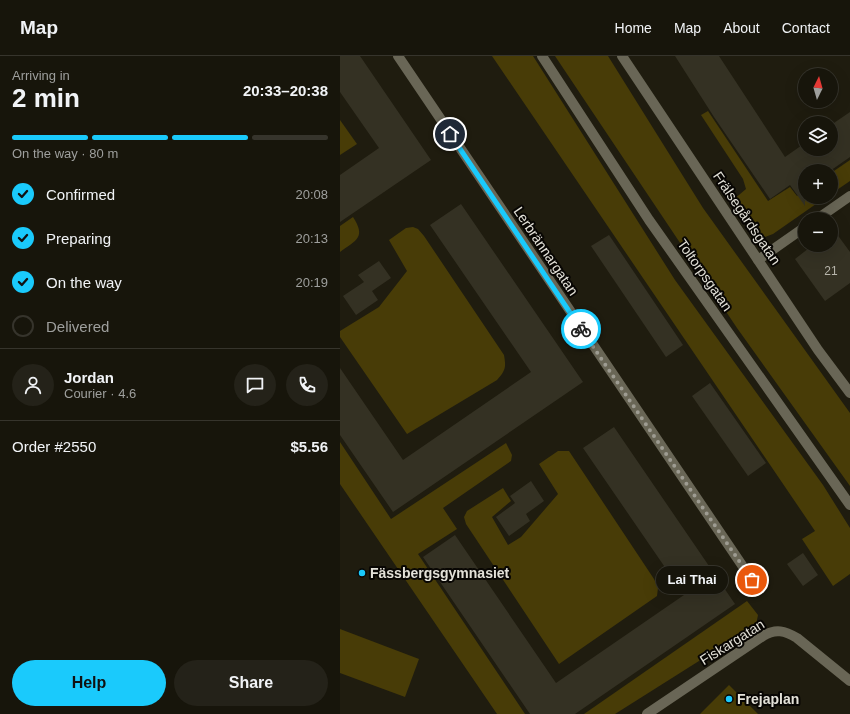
<!DOCTYPE html>
<html lang="en">
<head>
<meta charset="utf-8">
<style>
	:root { --surface:#17150b; --page:#242219; --text:#f1f3f6; --muted:#9e9f9d; --line:#36342c; --accent:#1acafc }
	body { margin:0; font-family:Arial,sans-serif; background:var(--page); color:var(--text); height:100vh; display:flex; flex-direction:column; font-size:15px; white-space:nowrap }
	* { box-sizing:border-box; margin:0 }
	p { font-size:13px; color:var(--muted) }
	.icon { flex:none; width:22px; height:22px; fill:none; stroke:currentColor; stroke-width:2; stroke-linecap:round; stroke-linejoin:round }
	.map { position:relative; flex:1; overflow:hidden }
	.sheet { display:flex; flex-direction:column; background:var(--surface); width:340px }
	.sheet>* { flex:none }
	.needle { width:26px; rotate:5deg }
	.buttons { position:absolute; left:458px; top:12px; display:grid; gap:8px }
	.buttons a { display:grid; place-items:center; width:40px; height:40px; border-radius:50%; background:var(--surface); box-shadow:0 4px 16px #0002,0 0 0 1px var(--line); font-size:20px }
	.pin { position:absolute; display:grid; place-items:center; width:34px; height:34px; color:#fff; margin:-17px; border:2px solid #fff; border-radius:50%; box-shadow:0 1px 4px #0007 }
	.courier { position:absolute; display:grid; place-items:center; width:40px; height:40px; margin:-20px; border:3px solid #1acafc; border-radius:50%; background:#fff; color:#222; box-shadow:0 1px 5px #0007 }
	.bubble { position:absolute; height:28px; border-radius:14px; background:var(--surface); box-shadow:0 4px 16px #0002,0 0 0 1px var(--line); font-size:13px; font-weight:600; line-height:28px; text-align:center }
	.head em { font-style:normal; font-weight:600 }
	.head div { display:flex; flex-direction:column-reverse }
	.head { display:flex; align-items:center; justify-content:space-between; height:68px; padding:0 12px }
	h1 { font-size:26px; font-weight:600; line-height:30px }
	.bar { display:grid; grid-template-columns:repeat(4,1fr); gap:6px 4px; align-content:center; height:48px; padding:0 12px }
	.bar i { height:5px; border-radius:3px; background:var(--line) }
	.bar .active { background:var(--accent) }
	.bar p { grid-column:span 4 }
	.line { display:flex; align-items:center; gap:10px; padding:0 12px; border-top:1px solid var(--line) }
	.line div { flex:1 }
	.round { display:grid; place-items:center; flex:none; width:42px; height:42px; border-radius:21px; background:var(--page) }
	ol { padding:0 12px; list-style:none }
	li { display:flex; align-items:center; gap:12px; height:44px }
	li p { margin-inline-start:auto }
	li .icon { padding:4px; border-radius:50%; background:var(--accent); color:#111; stroke-width:4 }
	li:last-child { color:var(--muted) }
	li i { width:22px; height:22px; border:2px solid var(--line); border-radius:50% }
	.button { display:flex; gap:8px; margin-top:auto; padding:8px 12px }
	.button a { flex:1; height:46px; border-radius:24px; background:var(--accent); color:#111; font-size:16px; font-weight:600; line-height:46px; text-align:center }
	.button a+a { background:var(--page); color:var(--text) }
	header { display:flex; align-items:center; gap:24px; box-sizing:border-box; height:56px; padding:0 20px; background:var(--surface); border-bottom:1px solid var(--line) }
	header strong { font-size:19px }
	nav { display:flex; gap:22px; margin-inline-start:auto; font-size:14px }
	main { display:flex; flex:1; min-height:0 }
	.map>svg:first-child { display:block }
	.green { fill:#483c07 }
	.building { fill:#343123 }
	.lines { fill:none; stroke-linecap:round; stroke-linejoin:round }
	.minor { stroke:#696656; stroke-width:10 }
	.tertiary { stroke:#696656; stroke-width:10 }
	.done { stroke:#9e9c92; stroke-width:4; stroke-dasharray:0 7.2 }
	.route { stroke:#1acafc; stroke-width:5 }
	.poi-dot { fill:#1acafc; stroke:#080603; stroke-width:1.5 }
	.labels { text-anchor:middle; dominant-baseline:central; stroke-width:4; stroke-linejoin:round; paint-order:stroke }
	.number-label { font-size:12px; fill:#b7b5ab }
	.street-label { font-size:14px; fill:#e3e1d8; stroke:#080603 }
	.poi-label { font-size:14px; font-weight:bold; fill:#e3e1d8; stroke:#080603; text-anchor:start }
</style>
</head>
<body>
<header>
<strong>Map</strong>
<nav><a>Home</a><a>Map</a><a>About</a><a>Contact</a></nav>
</header>
<main>
<section class="sheet">
<div class="head"><div><h1>2 min</h1><p>Arriving in</p></div><em>20:33–20:38</em></div>
<div class="bar"><i class="active"></i><i class="active"></i><i class="active"></i><i></i><p>On the way · 80 m</p></div>
<ol>
<li><svg class="icon" aria-label="check" viewBox="0 0 24 24"><path d="M5 12l5 5 9-10"/></svg>Confirmed<p>20:08</p></li>
<li><svg class="icon" aria-label="check" viewBox="0 0 24 24"><path d="M5 12l5 5 9-10"/></svg>Preparing<p>20:13</p></li>
<li><svg class="icon" aria-label="check" viewBox="0 0 24 24"><path d="M5 12l5 5 9-10"/></svg>On the way<p>20:19</p></li>
<li><i></i>Delivered</li>
</ol>
<div class="line" style="height:72px"><a class="round"><svg class="icon" aria-label="person" viewBox="0 0 24 24"><circle cx="12" cy="8" r="4"/><path d="M4 21q1-7 8-7t8 7"/></svg></a><div><b>Jordan</b><p>Courier · 4.6</p></div><a class="round"><svg class="icon" aria-label="chat" viewBox="0 0 24 24"><path d="M4 5h16v11H9l-5 4z"/></svg></a><a class="round"><svg class="icon" aria-label="phone" viewBox="0 0 24 24"><path d="M5 4h4l2 5-3 2q2 4 5 5l2-3 5 2v4C11 20 4 13 5 4z"/></svg></a></div>
<div class="line" style="height:52px"><div>Order #2550</div><b>$5.56</b></div>
<div class="button"><a>Help</a><a>Share</a></div>
</section>
<div class="map">
<svg width="510" height="658" viewBox="0 0 510 658">
	<rect width="100%" height="100%" fill="#1f1c0f"/>
	<g class="green">
		<polygon points="152,0 193,0 335,224 483,429 510,472 510,518 493,530 462,483 475,475"/>
		<polygon points="215,0 268,0 363,152 510,357 510,430 397,272"/>
		<polygon points="368,55 428,145 450,131 457,140 465,135 465,141 486,141 433,178 425,181 414,176 393,144 406,133 403,123 361,59"/>
		<polygon points="0,64 17,88 0,99"/>
		<polygon points="510,104 510,125 491,138 491,117"/>
		<path d="M13,161c13,20 4,23 -13,35v-26z"/>
		<path d="M73,171l5,2 6,7 80,119c2,12 2,15 -7,25l-90,54 -67,-97v-6l39,-24 28,-36 -18,-31 17,-12z"/>
		<polygon points="0,386 51,463 166,387 172,399 171,405 103,452 117,473 78,498 185,658 157,658 0,428"/>
		<polygon points="218,395 229,395 314,523 318,532 317,540 219,608 126,468 124,461 127,455 163,432 171,445 152,461 168,489 181,481 218,438 199,408"/>
		<polygon points="407,545 418,559 416,569 275,658 244,658"/>
		<polygon points="0,573 79,603 65,641 0,617"/>
		<polygon points="389,629 418,658 360,658"/>
	</g>
	<g class="building">
		<polygon points="0,0 20,0 91,104 0,166 0,119 39,92 0,36"/>
		<polygon points="335,0 379,0 445,101 465,87 465,93 491,93 491,69 510,56 510,101 490,115 465,115 465,150 450,129 430,143 374,61"/>
		<polygon points="121,148 243,326 53,456 0,379 0,312 63,404 191,316 90,169"/>
		<polygon points="491,170 510,196 510,227 485,245 455,203 473,189 491,189"/>
		<polygon points="269,179 343,289 326,301 251,190"/>
		<polygon points="39,205 51,222 32,235 38,244 16,259 3,240 24,226 18,219"/>
		<polygon points="370,327 426,407 408,420 352,340"/>
		<polygon points="274,371 395,548 235,658 190,658 83,501 115,479 216,627 344,539 243,392"/>
		<polygon points="191,425 204,445 186,458 190,465 169,480 156,461 175,447 170,440"/>
		<polygon points="463,497 478,519 463,530 447,508"/>
	</g>
	<g class="lines">
		<g class="minor">
			<polyline points="58,0 412,524"/>
			<polyline points="282,0 478,294 510,337"/>
			<polyline points="477,163 510,140"/>
			<polyline points="418,204 465,171"/>
			<path d="M307,658l116,-78c13,-8 22,-5 34,2l53,43"/>
		</g>
		<polyline class="tertiary" points="202,0 309,164 510,449"/>
	</g>
	<g class="lines">
		<polyline class="done" points="241,273 412,524"/>
		<polyline class="route" points="110,78 241,273"/>
	</g>
	<g class="poi-dot">
		<circle cx="22" cy="517" r="4"/>
		<circle cx="389" cy="643" r="4"/>
	</g>
	<g class="labels">
		<g class="number-label">
			<text x="491" y="215">21</text>
		</g>
		<g class="street-label">
			<text transform="translate(407 162) rotate(56)">Frälsegårdsgatan</text>
			<text transform="translate(206 195) rotate(56)">Lerbrännargatan</text>
			<text transform="translate(365 219) rotate(55)">Toltorpsgatan</text>
			<text transform="translate(392 586) rotate(-32)">Fiskargatan</text>
		</g>
		<g class="poi-label">
			<text x="30" y="517">Fässbergsgymnasiet</text>
			<text x="397" y="643">Frejaplan</text>
		</g>
	</g>
</svg>
<div class="buttons">
<a><svg class="needle" viewBox="-14 -14 28 28"><path d="M0-13l5 13h-10z" fill="#e53935"/><path d="M0 13l5-13h-10z" fill="#9e9f9d"/></svg></a>
<a><svg class="icon" aria-label="layers" viewBox="0 0 24 24"><path d="M12 4l9 5-9 5-9-5zM3 14l9 5 9-5"/></svg></a>
<a>+</a>
<a>−</a>
</div>
<div class="pin" style="left:412px;top:524px;background:#ea580c"><svg class="icon" aria-label="bag" viewBox="0 0 24 24"><path d="M5 8h14l-1 12H6zM9 8a3 3 0 0 1 6 0"/></svg></div>
<div class="pin" style="left:110px;top:78px;background:#1f2937"><svg class="icon" aria-label="home" viewBox="0 0 24 24"><path d="M3 11l9-7 9 7M6 9v11h12V9"/></svg></div>
<div class="courier" style="left:241px;top:273px"><svg class="icon" aria-label="bike" viewBox="0 0 24 24"><circle cx="6" cy="16" r="4"/><circle cx="18" cy="16" r="4"/><path d="M6 16l4-8h5l3 8M10 8l3 8H6M13 5h3"/></svg></div>
<div class="bubble" style="left:316px;top:510px;width:72px">Lai Thai</div>
</div>
</main>
</body>
</html>
